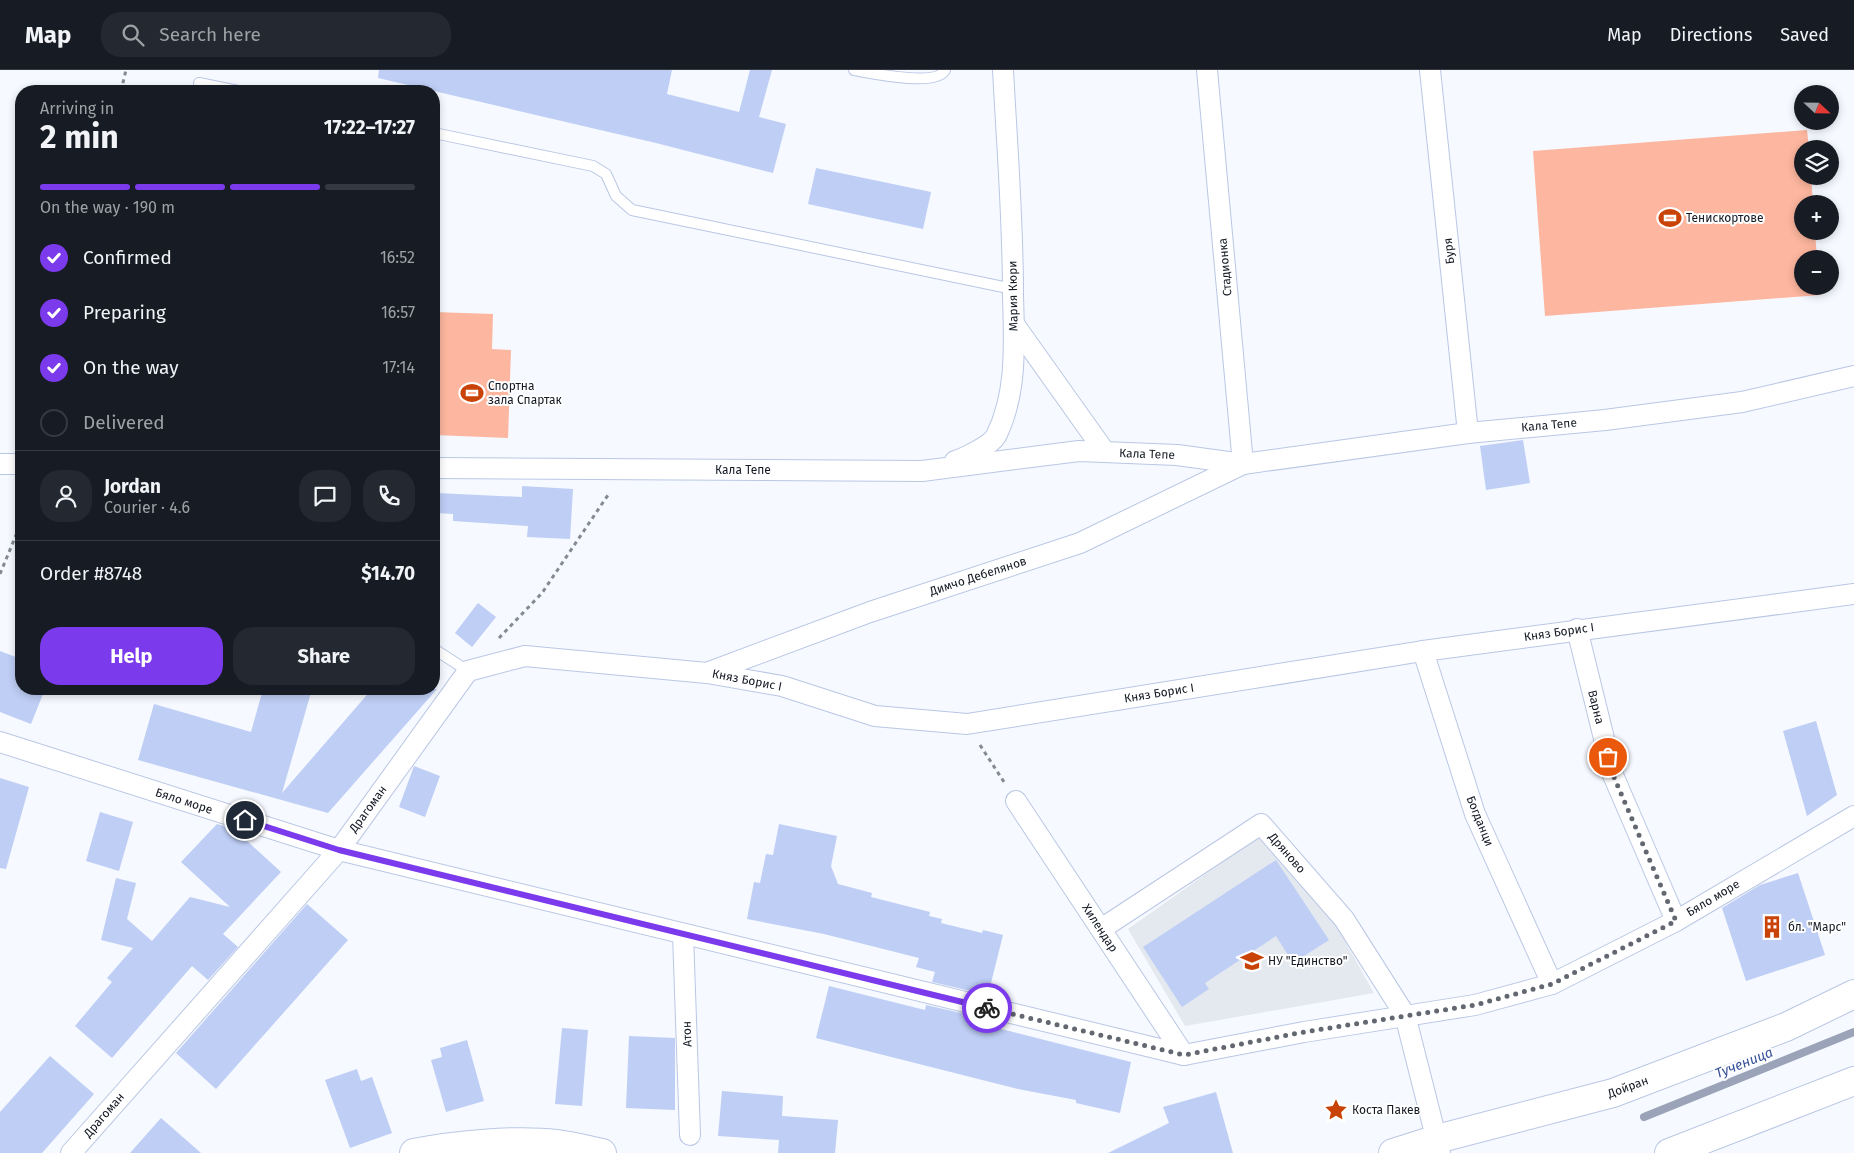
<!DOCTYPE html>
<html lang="en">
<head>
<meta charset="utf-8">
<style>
	:root { --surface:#171b24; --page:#242831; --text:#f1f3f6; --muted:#9ea1a6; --line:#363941; --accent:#7c3aed }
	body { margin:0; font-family:"Fira Sans",sans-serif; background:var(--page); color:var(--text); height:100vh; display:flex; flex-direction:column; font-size:19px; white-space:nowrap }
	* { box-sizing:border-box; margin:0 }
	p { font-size:16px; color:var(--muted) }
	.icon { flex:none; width:28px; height:28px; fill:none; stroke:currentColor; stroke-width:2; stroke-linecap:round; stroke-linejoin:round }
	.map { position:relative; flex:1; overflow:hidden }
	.side { position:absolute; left:15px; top:15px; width:425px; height:610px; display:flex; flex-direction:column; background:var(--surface); border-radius:20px; box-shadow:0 2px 8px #0003 }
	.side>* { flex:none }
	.needle { width:32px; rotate:112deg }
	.controls { position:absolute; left:1794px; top:15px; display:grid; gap:10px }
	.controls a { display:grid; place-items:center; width:45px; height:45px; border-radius:50%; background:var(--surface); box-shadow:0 2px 8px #0003; font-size:25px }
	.pin { position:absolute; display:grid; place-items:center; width:42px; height:42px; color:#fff; margin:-21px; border:2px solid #fff; border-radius:50%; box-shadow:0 1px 5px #0007 }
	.courier { position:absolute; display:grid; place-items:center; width:50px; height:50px; margin:-25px; border:4px solid #7c3aed; border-radius:50%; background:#fff; color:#222; box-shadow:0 1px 6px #0007 }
	.overview em { font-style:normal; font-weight:700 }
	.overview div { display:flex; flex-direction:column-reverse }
	.overview { display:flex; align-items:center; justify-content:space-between; height:85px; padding:0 25px }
	h1 { font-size:32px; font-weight:700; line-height:38px }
	.bar { display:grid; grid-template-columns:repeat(4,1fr); gap:8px 5px; align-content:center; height:60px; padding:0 25px }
	.bar i { height:6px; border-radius:4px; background:var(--line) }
	.bar .selected { background:var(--accent) }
	.bar p { grid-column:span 4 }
	.line { display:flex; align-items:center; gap:12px; padding:0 25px; border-top:1px solid var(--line) }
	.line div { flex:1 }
	.round { display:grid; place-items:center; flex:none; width:52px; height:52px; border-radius:20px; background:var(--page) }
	ol { padding:0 25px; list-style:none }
	li { display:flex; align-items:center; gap:15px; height:55px }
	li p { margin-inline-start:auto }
	li .icon { padding:5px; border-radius:50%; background:var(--accent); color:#fff; stroke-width:4 }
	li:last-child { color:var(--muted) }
	li i { width:28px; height:28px; border:2px solid var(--line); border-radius:50% }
	.button { display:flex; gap:10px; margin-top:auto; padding:10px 25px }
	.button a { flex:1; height:58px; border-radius:20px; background:var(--accent); color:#fff; font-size:20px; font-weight:700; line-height:58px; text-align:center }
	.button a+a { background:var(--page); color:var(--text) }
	header { display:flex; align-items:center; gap:30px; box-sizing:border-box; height:70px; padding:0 25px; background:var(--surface); border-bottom:1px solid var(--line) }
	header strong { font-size:24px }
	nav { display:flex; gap:28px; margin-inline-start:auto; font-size:18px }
	.search { width:350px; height:45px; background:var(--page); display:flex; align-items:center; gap:12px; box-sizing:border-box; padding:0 18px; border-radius:20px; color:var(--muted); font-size:19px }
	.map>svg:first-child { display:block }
	.built { fill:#e4e8ef }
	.green { fill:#fdb69f }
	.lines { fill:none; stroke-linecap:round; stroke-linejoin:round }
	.stream { stroke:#9aa3b8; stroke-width:8 }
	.building { fill:#becef5 }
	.service-casing { stroke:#bac7e4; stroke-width:12 }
	.minor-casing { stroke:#bac7e4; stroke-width:22 }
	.secondary-casing { stroke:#bac7e4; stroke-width:30 }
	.path { stroke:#858991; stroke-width:3; stroke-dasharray:4 4; stroke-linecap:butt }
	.service { stroke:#fff; stroke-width:10 }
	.minor { stroke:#fff; stroke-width:20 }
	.secondary { stroke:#fff; stroke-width:28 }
	.done { stroke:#636770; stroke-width:5; stroke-dasharray:0 9 }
	.route { stroke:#7c3aed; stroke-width:6 }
	.labels { text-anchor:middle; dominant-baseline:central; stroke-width:4; stroke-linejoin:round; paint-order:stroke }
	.poi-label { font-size:12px; fill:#141923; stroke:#fff; text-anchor:start }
	.street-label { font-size:12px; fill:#141923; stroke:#fff }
	.water-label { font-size:14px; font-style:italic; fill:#37509b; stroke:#fff }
</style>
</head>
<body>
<header>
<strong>Map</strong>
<div class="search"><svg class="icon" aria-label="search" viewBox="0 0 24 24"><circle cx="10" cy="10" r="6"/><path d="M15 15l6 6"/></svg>Search here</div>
<nav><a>Map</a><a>Directions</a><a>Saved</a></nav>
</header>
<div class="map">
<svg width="1854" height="1083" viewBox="0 0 1854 1083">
	<rect width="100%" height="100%" fill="#f6f9ff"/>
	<polygon class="built" points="1258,767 1328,841 1374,923 1185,956 1128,859"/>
	<g class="green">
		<polygon points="1807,60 1809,79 1802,79 1802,106 1811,106 1813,134 1802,134 1802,161 1815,161 1817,189 1802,189 1802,216 1819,216 1820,225 1545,246 1533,81"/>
		<polygon points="434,242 493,244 492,279 511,280 508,368 434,365"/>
	</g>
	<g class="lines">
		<polyline class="stream" points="1644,1047 1854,962"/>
	</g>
	<g class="building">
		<polygon points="379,0 672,0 667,24 739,42 750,0 772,0 759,47 786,54 773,103 656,73 378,8"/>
		<polygon points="816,98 931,122 923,159 808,134"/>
		<polygon points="1523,370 1530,413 1486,420 1480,376"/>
		<polygon points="522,416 573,419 570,469 527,467 528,456 453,451 453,444 436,443 437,423 522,427"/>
		<polygon points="478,533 496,547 472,577 455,563"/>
		<polygon points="0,581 21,589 21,619 45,619 31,654 0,642"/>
		<polygon points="263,619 312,619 282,723 372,619 437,619 328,743 138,690 154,634 251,662"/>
		<polygon points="1816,651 1837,725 1807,746 1783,661"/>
		<polygon points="414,696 440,706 425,747 399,737"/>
		<polygon points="0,708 29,717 6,799 0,798"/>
		<polygon points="100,742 133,752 119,801 86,791"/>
		<polygon points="217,754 234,759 281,802 223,864 238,877 208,910 192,896 112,988 75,956 112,912 107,908 133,878 101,870 116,808 136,813 127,849 152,871 190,827 230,837 181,792"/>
		<polygon points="779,754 837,766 831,796 838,814 872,823 871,827 930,842 929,846 942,849 941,853 982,863 983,860 1003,865 988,925 932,912 935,902 916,897 919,888 824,864 747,849 754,812 760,813 766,784 773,785"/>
		<polygon points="1276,790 1329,870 1293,893 1276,866 1205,913 1209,919 1182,937 1143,877"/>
		<polygon points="1798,803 1825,885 1746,911 1722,838 1760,815"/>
		<polygon points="307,834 348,870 216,1019 176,983"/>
		<polygon points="829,916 925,940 926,935 983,948 981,954 1131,992 1120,1043 1076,1033 1076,1030 1018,1019 816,968"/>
		<polygon points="562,958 588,960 582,1036 555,1034"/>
		<polygon points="629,966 675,968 675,1040 626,1038"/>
		<polygon points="467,970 484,1031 446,1042 431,990 442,987 440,978"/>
		<polygon points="50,986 94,1024 42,1083 0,1083 0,1042"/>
		<polygon points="357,999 361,1011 372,1007 392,1063 350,1078 325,1010"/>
		<polygon points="722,1021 783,1026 782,1046 838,1050 835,1083 778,1083 779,1070 718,1066"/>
		<polygon points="1216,1022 1233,1083 1108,1083 1169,1053 1163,1037"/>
		<polygon points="161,1048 201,1083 130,1083"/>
	</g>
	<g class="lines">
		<defs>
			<g id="service">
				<path d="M854,0c17,3 83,17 91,0"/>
				<polyline points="199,13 238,21"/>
				<polyline points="434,63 593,96 606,104 616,126 632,140 1013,219"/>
				<polyline points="434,579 468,601"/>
			</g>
			<g id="minor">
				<polyline points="1430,0 1468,363"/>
				<polyline points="1014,254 1105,382"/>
				<path d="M955,391c10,-3 36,-16 41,-25 22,-44 18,-95 17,-142 0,-75 -6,-149 -10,-224"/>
				<polyline points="0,394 21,394"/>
				<polyline points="434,398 922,401 1079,381 1177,385 1243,394 1468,363 1605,350 1742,332 1854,306"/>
				<polyline points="1577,559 1613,705 1676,851"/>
				<polyline points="1423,581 1475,744 1552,914"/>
				<polyline points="709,602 870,542 1080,473 1243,394 1207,0"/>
				<polyline points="0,672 339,780 1184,985 1304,962 1475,935 1552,914 1676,851 1854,746"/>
				<polyline points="1016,731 1184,985"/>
				<polyline points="1101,859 1261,754 1344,849 1405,945 1440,1083"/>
				<polyline points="683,864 690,1065"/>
				<polyline points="71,1083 339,780 468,601 525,586 707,603 782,616 875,646 967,654 1423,581 1854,524"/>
			</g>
			<g id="secondary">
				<path d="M414,1083c39,-8 102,-14 142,-9 16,2 31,6 46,9"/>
				<polyline points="1393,1083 1437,1069 1613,1023 1786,957 1854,924"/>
				<polyline points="1669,1083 1854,1011"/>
			</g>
		</defs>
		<use href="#service" class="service-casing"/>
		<use href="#minor" class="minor-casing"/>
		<use href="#secondary" class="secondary-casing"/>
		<g class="path">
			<polyline points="121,21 126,0"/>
			<polyline points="0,504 21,453"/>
			<polyline points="499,568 542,523 610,422"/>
			<polyline points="980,675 1004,712"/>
		</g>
		<use href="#service" class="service"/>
		<use href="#minor" class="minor"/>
		<use href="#secondary" class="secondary"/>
	</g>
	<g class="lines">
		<polyline class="done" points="987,938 1184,985 1304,962 1475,935 1552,914 1676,851 1613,705 1608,687"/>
		<polyline class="route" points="245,750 339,780 987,938"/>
	</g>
	<defs>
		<symbol id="stadium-bare" viewBox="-9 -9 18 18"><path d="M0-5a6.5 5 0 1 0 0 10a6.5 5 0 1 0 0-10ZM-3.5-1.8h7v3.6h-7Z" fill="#c94308" stroke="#fff" stroke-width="2.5" paint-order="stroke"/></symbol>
		<symbol id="building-bare" viewBox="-9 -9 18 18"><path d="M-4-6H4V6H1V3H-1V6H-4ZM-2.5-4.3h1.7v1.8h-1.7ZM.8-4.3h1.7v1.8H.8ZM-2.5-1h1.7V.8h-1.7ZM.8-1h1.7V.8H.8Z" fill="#c94308" stroke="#fff" stroke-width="2.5" paint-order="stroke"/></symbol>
		<symbol id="school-bare" viewBox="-9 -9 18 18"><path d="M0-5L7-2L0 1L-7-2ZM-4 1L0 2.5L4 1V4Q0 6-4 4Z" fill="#c94308" stroke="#fff" stroke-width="2.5" paint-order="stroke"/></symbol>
		<symbol id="sight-bare" viewBox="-9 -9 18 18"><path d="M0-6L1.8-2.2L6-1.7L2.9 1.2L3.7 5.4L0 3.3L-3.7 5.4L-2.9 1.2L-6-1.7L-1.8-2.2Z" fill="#c94308" stroke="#fff" stroke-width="2.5" paint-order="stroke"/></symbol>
	</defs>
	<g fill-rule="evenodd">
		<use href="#stadium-bare" x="1654" y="132" width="32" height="32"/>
		<use href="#stadium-bare" x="456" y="307" width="32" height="32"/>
		<use href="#building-bare" x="1756" y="841" width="32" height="32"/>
		<use href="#school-bare" x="1236" y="875" width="32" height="32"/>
		<use href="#sight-bare" x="1320" y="1024" width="32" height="32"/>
	</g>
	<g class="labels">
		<g class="poi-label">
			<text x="1686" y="148">Тенискортове</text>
			<text x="488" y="316">Спортна<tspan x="488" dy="14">зала Спартак</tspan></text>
			<text x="1788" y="857">бл. "Марс"</text>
			<text x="1268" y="891">НУ "Единство"</text>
			<text x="1352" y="1040">Коста Пакев</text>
		</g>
		<g class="street-label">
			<text transform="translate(1449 181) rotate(-96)">Буря</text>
			<text transform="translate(1225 197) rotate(-95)">Стадионка</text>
			<text transform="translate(1013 226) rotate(-91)">Мария Кюри</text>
			<text transform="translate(1549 355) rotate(-5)">Кала Тепе</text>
			<text transform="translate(1147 384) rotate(2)">Кала Тепе</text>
			<text x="743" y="400">Кала Тепе</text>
			<text transform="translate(978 506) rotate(-18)">Димчо Дебелянов</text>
			<text transform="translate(1559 562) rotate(-8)">Княз Борис I</text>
			<text transform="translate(747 610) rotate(11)">Княз Борис I</text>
			<text transform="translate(1159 623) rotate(-9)">Княз Борис I</text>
			<text transform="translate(1596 637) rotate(76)">Варна</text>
			<text transform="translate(184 731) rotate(18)">Бяло море</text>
			<text transform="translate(368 739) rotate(-54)">Драгоман</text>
			<text transform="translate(1480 751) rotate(68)">Богданци</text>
			<text transform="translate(1287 783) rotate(49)">Дряново</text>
			<text transform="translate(1713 828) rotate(-31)">Бяло море</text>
			<text transform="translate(1100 858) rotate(57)">Хилендар</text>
			<text transform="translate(687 964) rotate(-92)">Атон</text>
			<text transform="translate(1628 1017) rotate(-20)">Дойран</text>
			<text transform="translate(104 1045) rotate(-49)">Драгоман</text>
		</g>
		<g class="water-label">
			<text transform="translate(1744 993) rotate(-22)">Тученица</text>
		</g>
	</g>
</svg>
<div class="controls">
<a><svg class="needle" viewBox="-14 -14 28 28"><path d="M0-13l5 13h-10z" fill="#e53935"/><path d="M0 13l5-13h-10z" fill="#9ea1a6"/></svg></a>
<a><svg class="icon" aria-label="layers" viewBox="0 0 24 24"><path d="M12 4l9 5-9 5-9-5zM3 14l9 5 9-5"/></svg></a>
<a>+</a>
<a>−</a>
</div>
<div class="pin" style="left:1608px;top:687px;background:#ea580c"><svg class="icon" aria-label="bag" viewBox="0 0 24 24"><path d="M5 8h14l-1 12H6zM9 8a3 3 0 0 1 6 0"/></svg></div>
<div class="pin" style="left:245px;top:750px;background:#1f2937"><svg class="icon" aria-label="home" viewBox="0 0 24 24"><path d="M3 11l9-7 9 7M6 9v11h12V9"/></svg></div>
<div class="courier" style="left:987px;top:938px"><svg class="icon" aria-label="bike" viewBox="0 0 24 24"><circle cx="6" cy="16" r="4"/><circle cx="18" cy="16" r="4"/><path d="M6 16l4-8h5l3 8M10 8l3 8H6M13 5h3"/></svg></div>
<section class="side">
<div class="overview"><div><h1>2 min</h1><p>Arriving in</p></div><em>17:22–17:27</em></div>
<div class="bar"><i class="selected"></i><i class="selected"></i><i class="selected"></i><i></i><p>On the way · 190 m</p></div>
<ol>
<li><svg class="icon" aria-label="check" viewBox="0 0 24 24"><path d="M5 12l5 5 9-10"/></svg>Confirmed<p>16:52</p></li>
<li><svg class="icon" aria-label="check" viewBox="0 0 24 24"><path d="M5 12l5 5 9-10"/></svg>Preparing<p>16:57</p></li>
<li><svg class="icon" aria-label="check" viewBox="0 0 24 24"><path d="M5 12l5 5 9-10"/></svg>On the way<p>17:14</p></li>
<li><i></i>Delivered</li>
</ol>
<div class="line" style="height:90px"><a class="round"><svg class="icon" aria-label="person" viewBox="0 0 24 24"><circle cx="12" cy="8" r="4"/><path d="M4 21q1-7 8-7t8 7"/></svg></a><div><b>Jordan</b><p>Courier · 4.6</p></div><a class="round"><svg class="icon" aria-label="chat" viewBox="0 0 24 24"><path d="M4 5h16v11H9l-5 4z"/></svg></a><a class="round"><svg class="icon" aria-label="phone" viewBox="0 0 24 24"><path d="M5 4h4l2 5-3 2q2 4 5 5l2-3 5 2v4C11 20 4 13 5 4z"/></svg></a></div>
<div class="line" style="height:65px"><div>Order #8748</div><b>$14.70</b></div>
<div class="button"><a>Help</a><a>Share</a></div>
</section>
</div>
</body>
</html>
